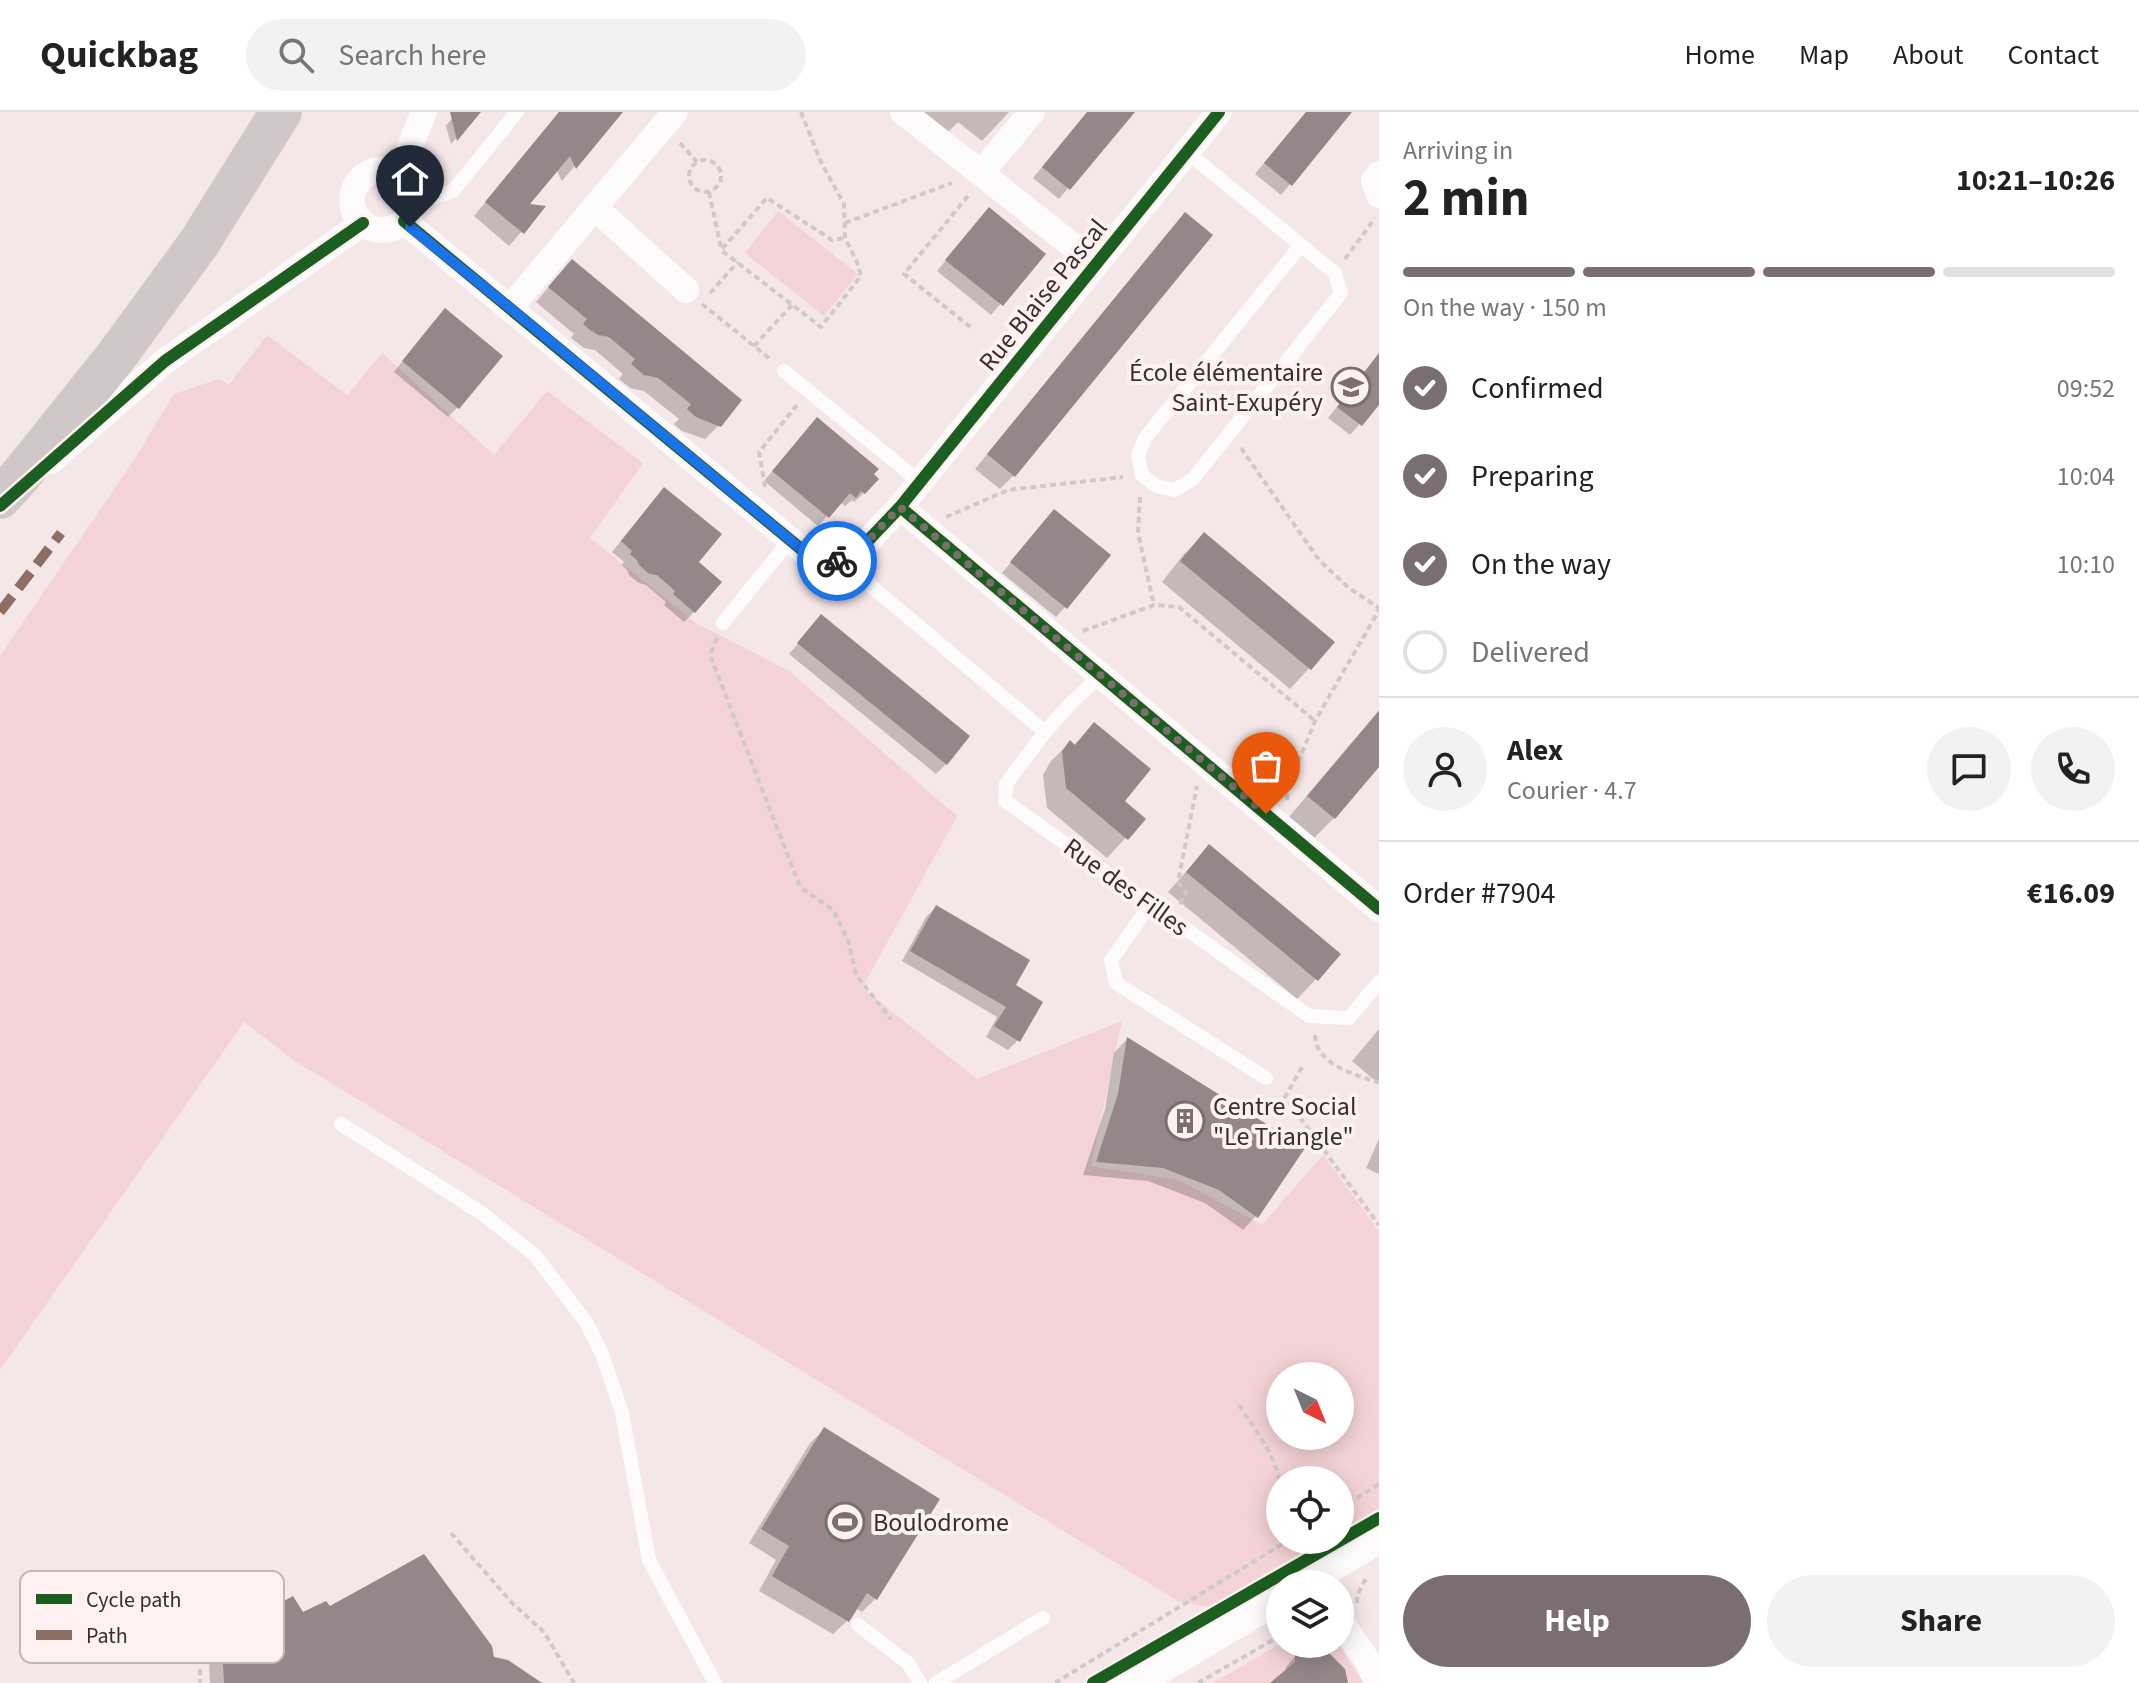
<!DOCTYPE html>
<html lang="en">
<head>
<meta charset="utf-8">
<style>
	:root { --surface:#fff; --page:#f2f2f2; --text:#222; --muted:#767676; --line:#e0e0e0; --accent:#7b6e70 }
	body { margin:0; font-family:"Source Sans 3",sans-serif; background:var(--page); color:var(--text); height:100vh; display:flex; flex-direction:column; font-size:30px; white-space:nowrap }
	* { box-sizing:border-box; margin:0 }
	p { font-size:26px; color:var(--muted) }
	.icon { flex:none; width:44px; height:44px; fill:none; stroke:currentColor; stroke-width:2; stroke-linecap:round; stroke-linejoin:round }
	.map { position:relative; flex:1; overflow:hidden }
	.details { display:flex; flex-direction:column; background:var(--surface); width:760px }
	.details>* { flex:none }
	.needle { width:52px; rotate:137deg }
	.controls { position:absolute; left:1266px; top:1250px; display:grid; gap:16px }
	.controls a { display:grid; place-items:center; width:88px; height:88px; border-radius:50%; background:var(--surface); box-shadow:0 4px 20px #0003; font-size:40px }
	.pin { position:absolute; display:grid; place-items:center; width:68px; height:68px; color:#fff; margin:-82px -34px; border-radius:50% 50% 50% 0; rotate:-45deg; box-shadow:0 0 8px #0007 }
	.pin .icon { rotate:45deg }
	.courier { position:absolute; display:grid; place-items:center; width:80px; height:80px; margin:-40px; border:6px solid #1a73e8; border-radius:50%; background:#fff; color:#222; box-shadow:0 2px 10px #0007 }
	.head em { font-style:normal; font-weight:700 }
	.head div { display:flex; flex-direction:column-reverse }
	.head { display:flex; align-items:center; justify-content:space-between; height:136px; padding:0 24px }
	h1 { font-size:52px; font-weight:700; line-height:60px }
	.bar { display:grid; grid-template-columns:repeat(4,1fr); gap:12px 8px; align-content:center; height:96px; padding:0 24px }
	.bar i { height:10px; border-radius:6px; background:var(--line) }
	.bar .active { background:var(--accent) }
	.bar p { grid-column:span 4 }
	.line { display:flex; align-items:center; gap:20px; padding:0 24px; border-top:2px solid var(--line) }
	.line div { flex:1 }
	.round { display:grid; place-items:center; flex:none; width:84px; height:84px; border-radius:42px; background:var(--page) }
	ol { padding:0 24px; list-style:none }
	li { display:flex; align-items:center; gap:24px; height:88px }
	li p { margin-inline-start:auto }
	li .icon { padding:8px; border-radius:50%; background:var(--accent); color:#fff; stroke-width:4 }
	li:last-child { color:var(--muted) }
	li i { width:44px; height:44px; border:4px solid var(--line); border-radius:50% }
	.button { display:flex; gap:16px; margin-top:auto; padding:16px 24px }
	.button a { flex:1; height:92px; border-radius:48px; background:var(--accent); color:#fff; font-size:32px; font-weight:700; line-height:92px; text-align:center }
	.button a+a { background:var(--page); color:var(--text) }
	header { display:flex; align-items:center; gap:48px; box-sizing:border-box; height:112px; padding:0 40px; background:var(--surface); border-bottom:2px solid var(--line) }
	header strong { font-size:38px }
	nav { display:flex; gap:44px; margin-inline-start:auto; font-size:28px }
	.search { width:560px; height:72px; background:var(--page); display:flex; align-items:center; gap:20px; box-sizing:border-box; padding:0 28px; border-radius:44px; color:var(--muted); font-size:30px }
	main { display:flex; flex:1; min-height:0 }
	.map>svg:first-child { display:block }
	.green { fill:#f4d3d6; fill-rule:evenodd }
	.shadow { fill:#0003 }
	.building { fill:#948789 }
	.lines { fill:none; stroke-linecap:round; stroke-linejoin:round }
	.path { stroke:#cfc9c9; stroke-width:4; stroke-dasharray:6 4; stroke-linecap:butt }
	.lane { stroke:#fefbfc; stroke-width:14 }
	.street { stroke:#fefbfc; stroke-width:26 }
	.secondary { stroke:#fefbfc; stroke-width:38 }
	.primary { stroke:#d0c8c8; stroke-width:42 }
	.quiet { stroke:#8d6e63; stroke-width:10; stroke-dasharray:20 10; stroke-linecap:butt }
	.cycleway-casing { stroke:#fff1f2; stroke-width:17 }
	.cycleway { stroke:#1b5e20; stroke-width:12 }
	.done { stroke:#7b6e70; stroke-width:8; stroke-dasharray:0 14.4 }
	.route { stroke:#1a73e8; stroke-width:10 }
	.labels { text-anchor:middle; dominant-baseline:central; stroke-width:8; stroke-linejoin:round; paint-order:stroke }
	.street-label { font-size:26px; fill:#3a2e2f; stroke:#fff1f2 }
	.poi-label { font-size:26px; fill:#3a2e2f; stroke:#fff1f2; text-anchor:start }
	.key { fill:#fff1f2; stroke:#c4b6b8; stroke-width:2 }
	.key-label { font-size:22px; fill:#3a2e2f }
</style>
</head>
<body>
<header>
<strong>Quickbag</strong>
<div class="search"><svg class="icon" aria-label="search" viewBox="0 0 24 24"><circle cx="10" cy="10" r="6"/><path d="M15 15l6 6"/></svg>Search here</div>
<nav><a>Home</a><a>Map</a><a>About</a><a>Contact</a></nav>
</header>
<main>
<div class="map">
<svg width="1379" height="1571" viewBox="0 0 1379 1571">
	<rect width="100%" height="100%" fill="#f5e6e8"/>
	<g class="green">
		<polygon points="778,99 858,162 824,204 745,141"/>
		<path d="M267,223l80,60 35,-42 112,102 53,-64 96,72 -53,75 106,85 93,48 168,145 -95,172 115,91 145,-58 -31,145 88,14 83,45 61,-70 56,76v283l-39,22v-56h-60v60h53l-121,68 -34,-7 -886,-542 -48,-37 -244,348v-714l132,-193 42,-69 45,-15 10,6zM1280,1264h60v60h-60z"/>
		<polygon points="1280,1532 1338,1532 1364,1571 1213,1571"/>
	</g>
	<g class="shadow">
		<polygon points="457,0 479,0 451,32 446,14"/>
		<polygon points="559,0 621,0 562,69 556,57 527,94 542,96 509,134 474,104"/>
		<polygon points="924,0 1009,0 982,29 958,10 948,20"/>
		<polygon points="1088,0 1132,0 1059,87 1033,66"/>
		<polygon points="1306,0 1350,0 1281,83 1255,62"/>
		<polygon points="1185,103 1210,123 1013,364 1000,377 975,357 1172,116"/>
		<polygon points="979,108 1043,142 991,203 937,159"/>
		<polygon points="558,164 719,313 705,327 682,319 674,312 679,307 644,279 630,276 619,267 623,262 595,238 584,236 571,226 574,222 536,190"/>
		<polygon points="435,208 458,295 448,305 394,260"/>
		<polygon points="1379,242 1379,290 1350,323 1328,306"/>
		<polygon points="808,318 864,381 854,390 852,388 845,394 840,390 818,414 764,369"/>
		<polygon points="654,388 696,450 694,500 684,510 664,493 666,490 646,473 639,471 629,463 627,458 622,453 624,450 612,440"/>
		<polygon points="1045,409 1065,495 1056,505 1002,461"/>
		<polygon points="1204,423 1332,531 1290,577 1162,470 1184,442"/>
		<polygon points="812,515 946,652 936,662 789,542"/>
		<polygon points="1379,598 1379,652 1334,706 1314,726 1289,705"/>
		<polygon points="1094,613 1122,689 1143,707 1107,746 1047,696 1043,663 1051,649 1070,631 1073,634"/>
		<polygon points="1209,734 1316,867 1297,887 1168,780"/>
		<polygon points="936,795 1013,874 1018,928 1008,938 986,925 997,905 902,849 926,805"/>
		<polygon points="1379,917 1379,972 1352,949"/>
		<polygon points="1127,927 1256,1104 1243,1118 1205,1091 1148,1069 1083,1063 1105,997 1114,941"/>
		<polygon points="1379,1027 1379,1062 1366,1056"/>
		<polygon points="824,1318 875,1487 862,1500 855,1496 847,1509 833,1522 759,1479 776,1448 749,1431 810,1331"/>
		<polygon points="329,1496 493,1547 533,1571 210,1571 209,1549 223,1535 262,1541 265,1536 256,1512 270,1499 303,1503"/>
		<polygon points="1305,1532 1317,1532 1341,1571 1274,1571 1285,1561 1286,1555"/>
	</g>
	<g class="building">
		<polygon points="450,0 481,0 457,29"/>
		<polygon points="559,0 623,0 576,57 570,44 530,92 546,94 524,122 485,90"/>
		<polygon points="1087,0 1135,0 1070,78 1042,55"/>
		<polygon points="1306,0 1352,0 1292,74 1264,51"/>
		<polygon points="989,95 1046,142 1003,194 945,148"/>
		<polygon points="1185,100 1213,123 1015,365 987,342"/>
		<polygon points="572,147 742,288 721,315 696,305 687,297 691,292 658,266 644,263 631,252 635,247 609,225 598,223 590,218 583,212 587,207 548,175"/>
		<polygon points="445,196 503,244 459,297 402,249"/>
		<polygon points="1379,241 1379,293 1362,314 1337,295"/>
		<polygon points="817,305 879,357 874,362 879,367 865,382 861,379 856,386 850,381 829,406 772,359"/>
		<polygon points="664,375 722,422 699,450 722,470 695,501 673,482 675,479 657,463 649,462 639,453 637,448 630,442 632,439 621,429"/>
		<polygon points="1054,397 1111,443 1067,497 1010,450"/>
		<polygon points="1204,420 1335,530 1311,558 1180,449"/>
		<polygon points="821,502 970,624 947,653 797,531"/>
		<polygon points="1379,599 1379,655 1335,707 1307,684"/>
		<polygon points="1094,610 1151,657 1125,689 1146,707 1128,728 1066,676 1062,639 1070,628 1075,633"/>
		<polygon points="1209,732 1341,842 1318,869 1186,760"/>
		<polygon points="936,793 1030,848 1016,873 1043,890 1020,930 994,914 1006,895 910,839"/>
		<polygon points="1127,925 1305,1036 1258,1106 1219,1078 1163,1056 1096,1050 1118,982"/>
		<polygon points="824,1315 940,1387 877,1488 867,1481 849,1510 772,1464 789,1434 761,1417"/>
		<polygon points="424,1442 492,1534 494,1545 508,1548 542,1571 224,1571 222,1533 265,1539 278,1521 269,1497 293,1484 303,1500 326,1489 330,1494"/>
		<polygon points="1302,1532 1320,1532 1345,1557 1348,1571 1270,1571 1295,1550 1295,1543"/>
	</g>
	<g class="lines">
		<g class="path">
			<polyline points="801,0 821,50 844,92 845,126 857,150 861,164 821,215 721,138 767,86 832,128 845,126"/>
			<polyline points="680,31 697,50"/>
			<circle cx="705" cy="64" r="16"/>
			<polyline points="709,80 721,136"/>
			<polyline points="968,84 904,162 973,217"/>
			<polyline points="845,111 952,71"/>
			<polyline points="1345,147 1375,106"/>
			<polyline points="710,181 738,150"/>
			<polyline points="702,192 770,247"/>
			<polyline points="754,234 792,193"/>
			<polyline points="1241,336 1319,448 1349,476 1379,496"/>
			<polyline points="765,375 759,340 797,293"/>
			<polyline points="1140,385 1138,421 1154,493"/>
			<polyline points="946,405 1008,378 1123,365"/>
			<polyline points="1083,519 1154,493 1179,495 1315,609"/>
			<polyline points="717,526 710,543 800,775 833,798 848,828 856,863 891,907"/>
			<polyline points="1287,688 1288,675 1315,609 1379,498"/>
			<polyline points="1180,792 1186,781 1178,770 1197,674"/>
			<path d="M1315,923c1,31 41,39 64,48"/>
			<polyline points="1302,955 1285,985 1379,1113"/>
			<path d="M1239,1293c16,25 37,50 41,80"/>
			<polyline points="1340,1397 1379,1372"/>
			<polyline points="451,1421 513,1492 544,1520 574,1571"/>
			<polyline points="1357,1491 1357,1484 1366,1466"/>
			<polyline points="200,1557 200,1571"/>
			<polyline points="1055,1571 1289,1428"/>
			<polyline points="1198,1571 1280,1524"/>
		</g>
		<g class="lane">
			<polyline points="1187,40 1335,161 1341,181 1193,367 1175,378 1156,374 1142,363 1138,343 1145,326 1301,133"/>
			<polyline points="412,93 453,79 517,0"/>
			<polyline points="784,259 920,370"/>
			<polyline points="845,446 867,465 871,474 1045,620"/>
			<polyline points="723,511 790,428"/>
			<polyline points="1101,563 1070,592 1045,620 1006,672 1005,689 1309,904 1349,906 1379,870"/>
			<polyline points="1150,793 1111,848 1116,871 1266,966"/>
			<polyline points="341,1012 480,1100 534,1142 586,1210 602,1242 622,1301 649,1448 715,1571"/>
			<polyline points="858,1513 908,1551 920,1571"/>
			<polyline points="936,1571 1043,1506"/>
		</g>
		<g class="street">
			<polyline points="903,0 1096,152"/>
			<circle cx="382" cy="88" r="30"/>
			<polyline points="981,61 1032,0"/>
			<polyline points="1379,62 1374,69 1379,83"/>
			<polyline points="398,63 424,0"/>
			<polyline points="595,96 686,178"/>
			<polyline points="404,109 812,446 838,450 862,435 900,395 1219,0"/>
			<polyline points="510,196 675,0"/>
			<polyline points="51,349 165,249 363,111"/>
			<polyline points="900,395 1379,797"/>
			<polyline points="1340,1509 1367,1548 1377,1571"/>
		</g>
		<g class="secondary">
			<polyline points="1294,1472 1379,1422"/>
			<polyline points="1129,1571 1280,1481"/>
		</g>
		<polyline class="primary" points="0,386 21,363 117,243 199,131 281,0"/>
		<polyline class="quiet" points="0,500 61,421"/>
		<defs>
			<g id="cycleway">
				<polyline points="404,109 812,446 838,450 862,435 900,395 1219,0"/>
				<polyline points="0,394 165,249 363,111"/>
				<polyline points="900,395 1379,797"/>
				<polyline points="1093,1571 1379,1406"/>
			</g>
		</defs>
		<use href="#cycleway" class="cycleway-casing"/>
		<use href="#cycleway" class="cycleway"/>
	</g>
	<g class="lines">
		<polyline class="done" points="837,449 862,435 900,395 1266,702"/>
		<polyline class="route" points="410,115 510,196 812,446 837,449"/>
	</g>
	<defs>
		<symbol id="school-ring" viewBox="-11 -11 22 22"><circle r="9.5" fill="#fff1f2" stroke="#7b6e70" stroke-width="1.5"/><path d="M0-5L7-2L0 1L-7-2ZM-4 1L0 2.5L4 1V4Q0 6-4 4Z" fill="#7b6e70"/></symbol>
		<symbol id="building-ring" viewBox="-11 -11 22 22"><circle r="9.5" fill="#fff1f2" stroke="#7b6e70" stroke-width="1.5"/><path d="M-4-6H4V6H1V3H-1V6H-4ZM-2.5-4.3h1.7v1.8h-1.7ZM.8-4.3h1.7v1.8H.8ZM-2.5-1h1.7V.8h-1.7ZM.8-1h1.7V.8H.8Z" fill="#7b6e70"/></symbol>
		<symbol id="stadium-ring" viewBox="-11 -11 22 22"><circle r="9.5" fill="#fff1f2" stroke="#7b6e70" stroke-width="1.5"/><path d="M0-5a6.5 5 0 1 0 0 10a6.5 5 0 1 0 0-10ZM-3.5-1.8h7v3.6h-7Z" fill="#7b6e70"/></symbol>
	</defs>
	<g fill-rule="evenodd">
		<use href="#school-ring" x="1329" y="253" width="44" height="44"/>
		<use href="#building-ring" x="1163" y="987" width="44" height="44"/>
		<use href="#stadium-ring" x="823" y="1388" width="44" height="44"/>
	</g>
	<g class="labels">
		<g class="street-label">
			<text transform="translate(1043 183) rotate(-51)">Rue Blaise Pascal</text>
			<text transform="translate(1126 775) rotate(36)">Rue des Filles</text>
		</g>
		<g class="poi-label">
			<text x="1323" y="260" text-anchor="end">École élémentaire<tspan x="1323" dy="30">Saint-Exupéry</tspan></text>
			<text x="1213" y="994">Centre Social<tspan x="1213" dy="30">"Le Triangle"</tspan></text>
			<text x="873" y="1410">Boulodrome</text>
		</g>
	</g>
	<rect x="20" y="1459" width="264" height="92" rx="12" class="key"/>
	<rect x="36" y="1482" width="36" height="10" fill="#1b5e20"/>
	<rect x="36" y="1518" width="36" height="10" fill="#8d6e63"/>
	<g class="key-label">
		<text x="86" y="1495">Cycle path</text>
		<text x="86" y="1531">Path</text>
	</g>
</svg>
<div class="controls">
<a><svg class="needle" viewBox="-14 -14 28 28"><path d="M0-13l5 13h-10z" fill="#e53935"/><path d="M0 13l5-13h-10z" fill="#767676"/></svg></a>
<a><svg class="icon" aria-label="locate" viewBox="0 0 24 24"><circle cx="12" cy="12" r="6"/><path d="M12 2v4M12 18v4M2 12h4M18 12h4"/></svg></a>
<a><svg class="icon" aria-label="layers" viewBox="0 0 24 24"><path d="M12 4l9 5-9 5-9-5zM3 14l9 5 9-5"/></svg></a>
</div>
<div class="pin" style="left:1266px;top:702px;background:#ea580c"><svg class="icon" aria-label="bag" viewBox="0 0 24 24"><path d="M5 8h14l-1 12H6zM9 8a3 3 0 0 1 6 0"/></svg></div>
<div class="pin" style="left:410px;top:115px;background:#1f2937"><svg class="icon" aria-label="home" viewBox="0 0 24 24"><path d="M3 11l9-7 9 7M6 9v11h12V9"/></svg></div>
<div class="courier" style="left:837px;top:449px"><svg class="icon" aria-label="bike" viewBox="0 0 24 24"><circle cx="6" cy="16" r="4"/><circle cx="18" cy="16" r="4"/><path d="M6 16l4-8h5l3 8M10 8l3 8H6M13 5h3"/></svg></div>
</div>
<section class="details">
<div class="head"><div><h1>2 min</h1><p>Arriving in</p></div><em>10:21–10:26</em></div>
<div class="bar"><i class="active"></i><i class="active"></i><i class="active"></i><i></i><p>On the way · 150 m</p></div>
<ol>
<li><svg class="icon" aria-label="check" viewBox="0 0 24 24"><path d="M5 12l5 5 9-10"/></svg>Confirmed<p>09:52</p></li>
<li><svg class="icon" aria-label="check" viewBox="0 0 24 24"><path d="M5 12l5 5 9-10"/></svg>Preparing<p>10:04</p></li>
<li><svg class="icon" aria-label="check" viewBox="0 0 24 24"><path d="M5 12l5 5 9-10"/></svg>On the way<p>10:10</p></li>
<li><i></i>Delivered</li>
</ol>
<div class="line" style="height:144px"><a class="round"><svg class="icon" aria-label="person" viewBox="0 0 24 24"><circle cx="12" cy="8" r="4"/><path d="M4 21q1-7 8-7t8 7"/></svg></a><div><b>Alex</b><p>Courier · 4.7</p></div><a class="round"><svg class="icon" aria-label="chat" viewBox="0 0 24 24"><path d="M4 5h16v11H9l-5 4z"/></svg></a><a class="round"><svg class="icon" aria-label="phone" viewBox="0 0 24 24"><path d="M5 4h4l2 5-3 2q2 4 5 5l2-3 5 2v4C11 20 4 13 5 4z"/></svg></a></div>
<div class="line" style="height:104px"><div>Order #7904</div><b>€16.09</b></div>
<div class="button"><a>Help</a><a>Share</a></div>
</section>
</main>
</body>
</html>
